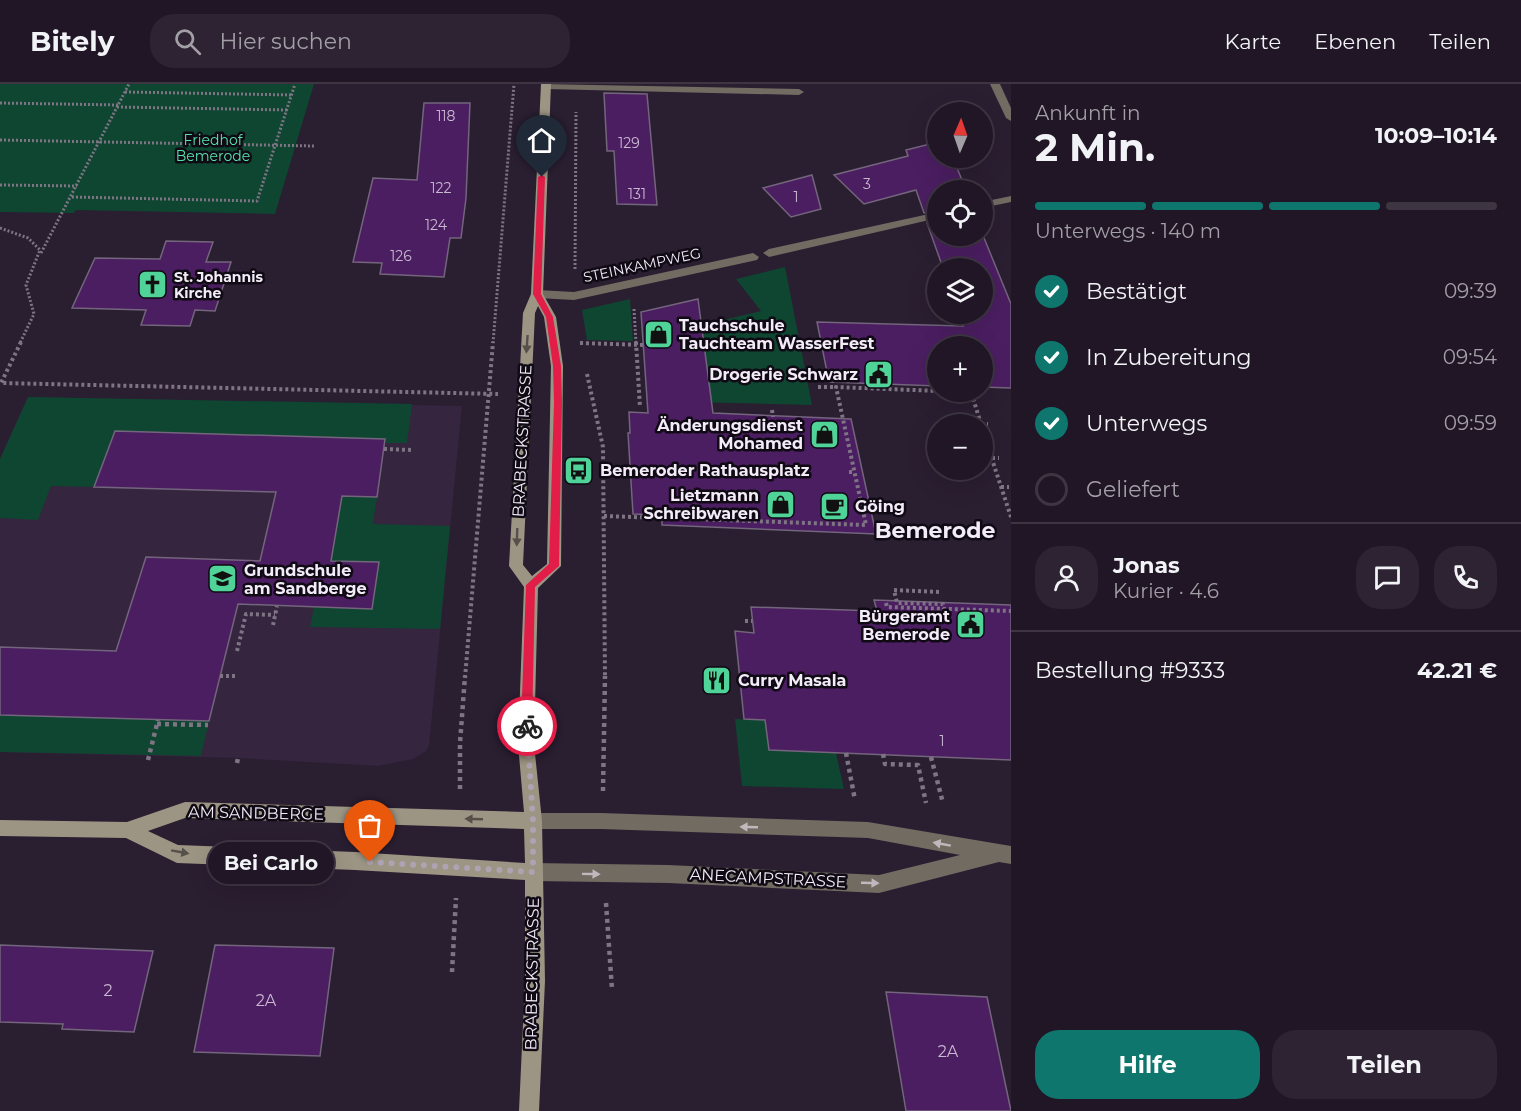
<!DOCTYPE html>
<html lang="de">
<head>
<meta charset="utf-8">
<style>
	:root { --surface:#201625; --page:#2d2332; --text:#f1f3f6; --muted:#a29fa7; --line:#3d3542; --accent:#0f766e }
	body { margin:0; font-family:Montserrat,sans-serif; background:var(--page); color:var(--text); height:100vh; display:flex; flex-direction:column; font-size:22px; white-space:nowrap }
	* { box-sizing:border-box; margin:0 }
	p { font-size:20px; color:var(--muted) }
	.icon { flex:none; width:33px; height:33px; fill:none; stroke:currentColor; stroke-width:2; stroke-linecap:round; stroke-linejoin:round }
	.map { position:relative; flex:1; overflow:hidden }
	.sheet { display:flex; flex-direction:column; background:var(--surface); width:510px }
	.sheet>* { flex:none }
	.needle { width:39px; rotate:2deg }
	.fabs { position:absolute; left:927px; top:18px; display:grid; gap:12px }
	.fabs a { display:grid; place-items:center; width:66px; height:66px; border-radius:50%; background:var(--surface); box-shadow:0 6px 24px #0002,0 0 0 2px var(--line); font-size:30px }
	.pin { position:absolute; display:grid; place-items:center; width:51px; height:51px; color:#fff; margin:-62px -26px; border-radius:50% 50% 50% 0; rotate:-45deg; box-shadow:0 0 6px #0007 }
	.pin .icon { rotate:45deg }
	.courier { position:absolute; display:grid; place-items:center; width:60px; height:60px; margin:-30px; border:4px solid #e11d48; border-radius:50%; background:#fff; color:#222; box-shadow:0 2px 8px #0007 }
	.bubble { position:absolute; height:42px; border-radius:21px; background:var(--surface); box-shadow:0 6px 24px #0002,0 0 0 2px var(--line); font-size:20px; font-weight:700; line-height:42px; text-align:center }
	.headline em { font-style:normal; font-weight:700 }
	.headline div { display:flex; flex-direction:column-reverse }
	.headline { display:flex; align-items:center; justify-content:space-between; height:102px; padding:0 24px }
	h1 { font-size:39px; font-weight:700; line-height:45px }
	.bar { display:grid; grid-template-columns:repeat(4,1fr); gap:9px 6px; align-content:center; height:72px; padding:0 24px }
	.bar i { height:8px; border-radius:4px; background:var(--line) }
	.bar .on { background:var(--accent) }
	.bar p { grid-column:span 4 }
	.line { display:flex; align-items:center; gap:15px; padding:0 24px; border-top:2px solid var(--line) }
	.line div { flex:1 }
	.round { display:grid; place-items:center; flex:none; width:63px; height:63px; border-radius:24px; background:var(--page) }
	ol { padding:0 24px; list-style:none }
	li { display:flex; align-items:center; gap:18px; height:66px }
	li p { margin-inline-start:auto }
	li .icon { padding:6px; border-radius:50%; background:var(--accent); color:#fff; stroke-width:4 }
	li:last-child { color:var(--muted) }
	li i { width:33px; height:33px; border:3px solid var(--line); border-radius:50% }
	.primary-button { display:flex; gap:12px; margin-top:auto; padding:12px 24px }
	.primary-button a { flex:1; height:69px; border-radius:24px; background:var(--accent); color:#fff; font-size:24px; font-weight:700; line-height:69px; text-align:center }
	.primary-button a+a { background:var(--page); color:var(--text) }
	header { display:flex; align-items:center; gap:36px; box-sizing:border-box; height:84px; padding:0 30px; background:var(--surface); border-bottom:2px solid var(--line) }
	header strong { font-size:28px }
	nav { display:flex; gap:33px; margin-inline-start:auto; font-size:21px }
	.search { width:420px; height:54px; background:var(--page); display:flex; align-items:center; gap:15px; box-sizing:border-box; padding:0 21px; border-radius:24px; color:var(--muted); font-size:22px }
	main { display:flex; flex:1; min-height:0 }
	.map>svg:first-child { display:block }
	.built { fill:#35253e }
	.green { fill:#0e4631 }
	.building { fill:#4b1e61; stroke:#73657c; stroke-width:1.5 }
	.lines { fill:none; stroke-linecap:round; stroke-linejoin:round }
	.path-far2 { stroke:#7e7484; stroke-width:3; stroke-dasharray:2 2; stroke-linecap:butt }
	.path-far1 { stroke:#7e7484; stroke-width:4; stroke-dasharray:3 3; stroke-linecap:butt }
	.path { stroke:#7e7484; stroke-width:4.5; stroke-dasharray:4 4; stroke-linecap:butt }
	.service { fill:#716b61; fill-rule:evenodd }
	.minor { fill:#716b61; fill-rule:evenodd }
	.secondary { fill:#9d9583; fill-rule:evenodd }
	.oneway { fill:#56504b }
	.oneway2 { fill:#bfb8bc }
	.route { fill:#e11d48 }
	.done { stroke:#ada3b2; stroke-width:6; stroke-dasharray:0 10.8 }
	.labels { text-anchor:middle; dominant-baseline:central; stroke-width:5; stroke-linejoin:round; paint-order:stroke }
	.number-label { font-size:14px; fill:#c9b8d2 }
	.far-park-label { font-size:14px; fill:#56e4ab; stroke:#0f0a13 }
	.far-street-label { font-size:14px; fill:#f3ebf8; stroke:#0f0a13 }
	.far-poi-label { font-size:14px; font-weight:bold; fill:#f3ebf8; stroke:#0f0a13; text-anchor:start }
	.poi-label { font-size:16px; font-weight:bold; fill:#f3ebf8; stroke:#0f0a13; text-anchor:start }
	.street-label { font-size:16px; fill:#f3ebf8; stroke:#0f0a13 }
	.near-number-label { font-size:16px; fill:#c9b8d2 }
	.district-label { font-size:22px; font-weight:bold; fill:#f3ebf8; stroke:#0f0a13 }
</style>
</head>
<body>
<header>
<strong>Bitely</strong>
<div class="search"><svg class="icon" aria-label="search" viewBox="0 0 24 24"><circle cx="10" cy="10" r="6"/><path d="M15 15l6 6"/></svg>Hier suchen</div>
<nav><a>Karte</a><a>Ebenen</a><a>Teilen</a></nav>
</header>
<main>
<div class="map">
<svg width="1011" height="1027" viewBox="0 0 1011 1027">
	<rect width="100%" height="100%" fill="#2a1e31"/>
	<polygon class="built" points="28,313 462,322 429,662 426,667 413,675 378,682 238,674 0,668 0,375"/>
	<g class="green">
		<polygon points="0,0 314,0 275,130 76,126 74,129 0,128"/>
		<polygon points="785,183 812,321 647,317 707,289 702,241 761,227 736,195"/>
		<polygon points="630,215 633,257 587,256 582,226"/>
		<polygon points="28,313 412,320 407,359 385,359 385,355 115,347 94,403 51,402 38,436 0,434 0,375"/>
		<polygon points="342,412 377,413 373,440 450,442 440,545 310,543 314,523 371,525 379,478 331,477"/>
		<polygon points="0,631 209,637 201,672 0,668"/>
		<polygon points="735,635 765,636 769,666 836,669 844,705 742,702"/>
	</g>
	<g class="building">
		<polygon points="604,9 647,10 657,121 617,120 614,67 607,67"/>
		<polygon points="424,19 470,19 466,114 461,154 450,154 444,193 380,190 382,179 353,178 373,94 417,96"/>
		<polygon points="938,58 938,74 953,74 966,106 938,106 938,126 924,129 916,106 864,120 834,91 908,72 906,66"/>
		<polygon points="812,91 821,125 791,133 763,104"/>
		<polygon points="938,136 938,152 982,152 982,149 1011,220 1011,304 982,303 982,262 938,262 938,302 829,298 817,238 963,242 958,230 982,230 982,184 943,184 927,139"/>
		<polygon points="166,157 213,158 206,178 231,178 215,227 195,226 190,242 141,241 146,226 72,224 95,174 160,175"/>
		<polygon points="698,215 713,329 851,335 876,450 662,441 662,431 633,430 628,349 630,349 629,328 648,329 641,228"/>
		<polygon points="115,347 385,355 377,413 342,412 331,477 379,478 372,525 238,520 209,637 0,631 0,563 116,567 146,473 260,477 276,408 94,403"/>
		<polygon points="874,516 1011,521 1011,676 769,666 765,636 744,635 735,547 754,549 751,523 877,527"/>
		<polygon points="0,861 153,867 134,948 62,945 63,940 0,938"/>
		<polygon points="215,861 334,864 320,972 194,968"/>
		<polygon points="886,908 987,913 1011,1027 906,1027"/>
	</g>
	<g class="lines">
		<g class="path-far2">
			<polyline points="125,8 292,11"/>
			<polyline points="0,19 119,21"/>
			<polyline points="117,23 287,26"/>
			<polyline points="0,56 314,62"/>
			<polyline points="0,101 77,102"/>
			<polyline points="72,113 257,117 295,0"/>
			<polyline points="0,144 28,154 40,166 26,201 34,230 20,259"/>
			<polyline points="41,169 129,0"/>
			<polyline points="575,185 576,28"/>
			<polyline points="634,225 636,259"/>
			<polyline points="493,259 514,0"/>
		</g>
		<g class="path-far1">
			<polyline points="21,258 1,299 498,310"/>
			<polyline points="636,258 640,323"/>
			<polyline points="580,259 644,261"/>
			<polyline points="587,290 603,363 605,594"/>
			<polyline points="818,303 836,303"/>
			<polyline points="960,308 971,308 981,340"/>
			<polyline points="772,326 773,333"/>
			<polyline points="981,340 988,340"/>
			<polyline points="982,345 1011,433"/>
			<polyline points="384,365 412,366"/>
			<polyline points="992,374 999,374"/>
			<polyline points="849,388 855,388"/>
			<polyline points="1001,403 1009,403"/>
			<polyline points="856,423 862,423"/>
			<polyline points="604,432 866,441 836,303 938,307"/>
			<polyline points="939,508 894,506 897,519 943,520 944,525"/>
			<polyline points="886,519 887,523 1011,527"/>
			<polyline points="745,537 752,537"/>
			<polyline points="273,541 277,522"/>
			<polyline points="237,567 246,530 275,531"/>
			<polyline points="220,592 236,592"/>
			<polyline points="465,594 493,258"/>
		</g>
		<g class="path">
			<polyline points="157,640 208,641"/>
			<polyline points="846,669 855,716"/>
			<polyline points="883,670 885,680 918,681 926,719"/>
			<polyline points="931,673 943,719"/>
			<polyline points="148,676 158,636"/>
			<polyline points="237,679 238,674"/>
			<polyline points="460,705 460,659 465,592"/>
			<polyline points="603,707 605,592"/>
			<polyline points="606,819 612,905"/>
			<polyline points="452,888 456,814"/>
		</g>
		<polygon class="service" points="543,0 799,5 804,8 799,11 546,5 543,4"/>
		<g class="minor">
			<polygon points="990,0 1000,0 1011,24 1011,37 1006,34"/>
			<polygon points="1011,112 1011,118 982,124 982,118"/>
			<polygon points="938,128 938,134 769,173 763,169 769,165"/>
			<polygon points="753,169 759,173 757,176 574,216 537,214 531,210 537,206 574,208"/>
			<polygon points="533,729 601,729 868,738 1011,762 1011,780 999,778 879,809 668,799 533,797 527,794 524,788 527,782 533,779 668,781 879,791 960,771 868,754 601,745 533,745 527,743 524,737 527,731"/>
		</g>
		<path class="secondary" d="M541,0h10l-8,210 13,23 7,49 -2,200 -23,22 -4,156 8,77 3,160 -6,130h-20l6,-130v-101l-170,-10 -178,-7 -51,-25 -126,-2v-16l127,2 58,-20 339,10 -6,-68 6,-157 -15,-21 14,-253 8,-19zM538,222l6,11 7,49 -4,198 -15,12 -9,-11 12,-252zM185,734l339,11 1,34 -170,-11 -177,-7 -30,-14z"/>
	</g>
	<defs><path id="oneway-solid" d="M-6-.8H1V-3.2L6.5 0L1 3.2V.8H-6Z" transform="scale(1.5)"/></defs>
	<g class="oneway">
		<use href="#oneway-solid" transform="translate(527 260) rotate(94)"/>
		<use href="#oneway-solid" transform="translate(517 453) rotate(92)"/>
		<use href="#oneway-solid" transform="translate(474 735) rotate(-178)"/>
		<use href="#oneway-solid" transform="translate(180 768) rotate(10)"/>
	</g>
	<g class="oneway2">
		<use href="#oneway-solid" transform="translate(749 743) rotate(-178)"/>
		<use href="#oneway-solid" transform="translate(942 760) rotate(-170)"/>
		<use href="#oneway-solid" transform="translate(591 790) rotate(1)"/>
		<use href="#oneway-solid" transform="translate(870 799) rotate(2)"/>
	</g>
	<polygon class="route" points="542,91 545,93 541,210 553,233 561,282 562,319 559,482 535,503 532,642 527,647 521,642 526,501 549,480 554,319 553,282 546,233 533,210 538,93"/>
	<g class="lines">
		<polyline class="done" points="370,778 533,788 533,737 527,642"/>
	</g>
	<defs>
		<symbol id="church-square" viewBox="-11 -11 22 22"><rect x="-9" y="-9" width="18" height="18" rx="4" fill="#50d398" stroke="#0f0a13"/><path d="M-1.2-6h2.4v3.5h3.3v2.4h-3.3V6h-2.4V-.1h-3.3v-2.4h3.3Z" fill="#111"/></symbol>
		<symbol id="shop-square" viewBox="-11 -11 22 22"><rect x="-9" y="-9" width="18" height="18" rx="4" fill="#50d398" stroke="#0f0a13"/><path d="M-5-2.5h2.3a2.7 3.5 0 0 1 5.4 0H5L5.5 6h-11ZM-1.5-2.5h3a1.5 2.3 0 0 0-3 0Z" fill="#111"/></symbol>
		<symbol id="civic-square" viewBox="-11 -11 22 22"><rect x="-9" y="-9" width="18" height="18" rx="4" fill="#50d398" stroke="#0f0a13"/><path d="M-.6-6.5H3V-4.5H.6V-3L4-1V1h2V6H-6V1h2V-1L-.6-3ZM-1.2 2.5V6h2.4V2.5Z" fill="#111"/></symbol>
		<symbol id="bus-square" viewBox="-11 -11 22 22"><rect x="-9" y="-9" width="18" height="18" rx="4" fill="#50d398" stroke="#0f0a13"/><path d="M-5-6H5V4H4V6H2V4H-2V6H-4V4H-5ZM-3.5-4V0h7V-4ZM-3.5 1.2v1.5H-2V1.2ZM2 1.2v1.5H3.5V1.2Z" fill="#111"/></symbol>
		<symbol id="cafe-square" viewBox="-11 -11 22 22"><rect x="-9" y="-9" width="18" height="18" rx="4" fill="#50d398" stroke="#0f0a13"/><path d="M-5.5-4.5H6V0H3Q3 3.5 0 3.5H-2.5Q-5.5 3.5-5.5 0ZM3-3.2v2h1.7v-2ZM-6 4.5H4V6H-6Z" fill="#111"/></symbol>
		<symbol id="school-square" viewBox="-11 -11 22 22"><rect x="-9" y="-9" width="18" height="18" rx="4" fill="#50d398" stroke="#0f0a13"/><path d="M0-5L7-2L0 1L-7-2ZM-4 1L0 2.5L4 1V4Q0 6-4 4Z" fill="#111"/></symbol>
		<symbol id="restaurant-square" viewBox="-11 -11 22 22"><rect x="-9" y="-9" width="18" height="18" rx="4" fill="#50d398" stroke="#0f0a13"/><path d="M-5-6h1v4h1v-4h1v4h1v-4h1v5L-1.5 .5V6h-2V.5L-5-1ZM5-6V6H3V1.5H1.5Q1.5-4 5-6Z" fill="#111"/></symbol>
	</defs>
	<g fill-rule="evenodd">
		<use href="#church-square" x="136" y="184" width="33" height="33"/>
		<use href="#shop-square" x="642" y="234" width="33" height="33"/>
		<use href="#civic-square" x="862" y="274" width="33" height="33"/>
		<use href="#shop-square" x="808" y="334" width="33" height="33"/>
		<use href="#bus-square" x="562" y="370" width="33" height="33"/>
		<use href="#shop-square" x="764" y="404" width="33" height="33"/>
		<use href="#cafe-square" x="818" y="406" width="33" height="33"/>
		<use href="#school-square" x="206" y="478" width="33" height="33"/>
		<use href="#civic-square" x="954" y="524" width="33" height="33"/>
		<use href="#restaurant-square" x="700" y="580" width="33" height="33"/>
	</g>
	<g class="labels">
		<g class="number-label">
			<text x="446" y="32">118</text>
			<text x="629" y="59">129</text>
			<text x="867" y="100">3</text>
			<text x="441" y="104">122</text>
			<text x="637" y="110">131</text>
			<text x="796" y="113">1</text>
			<text x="436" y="141">124</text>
			<text x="401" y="172">126</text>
			<text x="942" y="657">1</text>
		</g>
		<g class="far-park-label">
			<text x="213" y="56">Friedhof<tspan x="213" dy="16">Bemerode</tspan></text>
		</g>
		<g class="far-street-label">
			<text transform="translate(642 181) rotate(-12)">STEINKAMPWEG</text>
		</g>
		<g class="far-poi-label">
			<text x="174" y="193">St. Johannis<tspan x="174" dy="16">Kirche</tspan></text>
		</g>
		<g class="poi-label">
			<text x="679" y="241">Tauchschule<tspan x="679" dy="18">Tauchteam WasserFest</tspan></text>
			<text x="858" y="290" text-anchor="end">Drogerie Schwarz</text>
			<text x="803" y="341" text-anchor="end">Änderungsdienst<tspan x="803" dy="18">Mohamed</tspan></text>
			<text x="600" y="386">Bemeroder Rathausplatz</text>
			<text x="759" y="411" text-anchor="end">Lietzmann<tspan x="759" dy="18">Schreibwaren</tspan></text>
			<text x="855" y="422">Göing</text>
			<text x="244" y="486">Grundschule<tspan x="244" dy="18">am Sandberge</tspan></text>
			<text x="950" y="532" text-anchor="end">Bürgeramt<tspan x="950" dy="18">Bemerode</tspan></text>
			<text x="738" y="596">Curry Masala</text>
		</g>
		<g class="street-label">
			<text transform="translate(522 357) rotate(-87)">BRABECKSTRASSE</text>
			<text transform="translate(256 729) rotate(1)">AM SANDBERGE</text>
			<text transform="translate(768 794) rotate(3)">ANECAMPSTRASSE</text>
			<text transform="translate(532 890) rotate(-89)">BRABECKSTRASSE</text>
		</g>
		<g class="near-number-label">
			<text x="108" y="906">2</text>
			<text x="266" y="916">2A</text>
			<text x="948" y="967">2A</text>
		</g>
		<g class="district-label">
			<text x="935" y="446">Bemerode</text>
		</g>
	</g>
</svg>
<div class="fabs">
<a><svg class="needle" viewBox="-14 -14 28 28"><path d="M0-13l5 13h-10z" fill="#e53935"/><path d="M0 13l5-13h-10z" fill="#a29fa7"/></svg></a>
<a><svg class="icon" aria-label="locate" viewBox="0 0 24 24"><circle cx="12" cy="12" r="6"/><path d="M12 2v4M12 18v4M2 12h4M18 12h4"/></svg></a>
<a><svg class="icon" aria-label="layers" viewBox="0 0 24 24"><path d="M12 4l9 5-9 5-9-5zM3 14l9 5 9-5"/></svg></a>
<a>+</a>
<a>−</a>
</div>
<div class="pin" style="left:370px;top:778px;background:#ea580c"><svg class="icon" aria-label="bag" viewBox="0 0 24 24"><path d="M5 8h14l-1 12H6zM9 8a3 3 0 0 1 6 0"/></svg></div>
<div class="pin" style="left:542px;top:93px;background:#1f2937"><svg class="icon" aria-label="home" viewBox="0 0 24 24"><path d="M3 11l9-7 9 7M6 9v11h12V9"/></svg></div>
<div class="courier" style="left:527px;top:642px"><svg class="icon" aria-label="bike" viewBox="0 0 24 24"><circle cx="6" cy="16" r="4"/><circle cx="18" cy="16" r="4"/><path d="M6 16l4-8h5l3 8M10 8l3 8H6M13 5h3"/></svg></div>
<div class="bubble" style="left:208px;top:758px;width:126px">Bei Carlo</div>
</div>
<section class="sheet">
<div class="headline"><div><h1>2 Min.</h1><p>Ankunft in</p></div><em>10:09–10:14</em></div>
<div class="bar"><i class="on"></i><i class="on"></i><i class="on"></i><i></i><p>Unterwegs · 140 m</p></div>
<ol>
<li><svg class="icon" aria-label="check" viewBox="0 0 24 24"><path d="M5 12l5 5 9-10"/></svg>Bestätigt<p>09:39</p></li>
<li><svg class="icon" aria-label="check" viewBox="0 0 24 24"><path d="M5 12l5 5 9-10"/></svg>In Zubereitung<p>09:54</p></li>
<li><svg class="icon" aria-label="check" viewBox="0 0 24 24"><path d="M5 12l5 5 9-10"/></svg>Unterwegs<p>09:59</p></li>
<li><i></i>Geliefert</li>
</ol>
<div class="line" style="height:108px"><a class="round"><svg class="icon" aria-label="person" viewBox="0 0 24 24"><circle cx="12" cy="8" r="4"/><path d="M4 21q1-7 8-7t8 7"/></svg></a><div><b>Jonas</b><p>Kurier · 4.6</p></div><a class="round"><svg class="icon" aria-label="chat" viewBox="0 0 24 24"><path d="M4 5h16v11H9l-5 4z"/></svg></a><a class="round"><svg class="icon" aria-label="phone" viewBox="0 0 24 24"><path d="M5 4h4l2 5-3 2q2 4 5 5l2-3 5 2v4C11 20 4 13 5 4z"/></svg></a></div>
<div class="line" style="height:78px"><div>Bestellung #9333</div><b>42.21 €</b></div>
<div class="primary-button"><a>Hilfe</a><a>Teilen</a></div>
</section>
</main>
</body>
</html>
